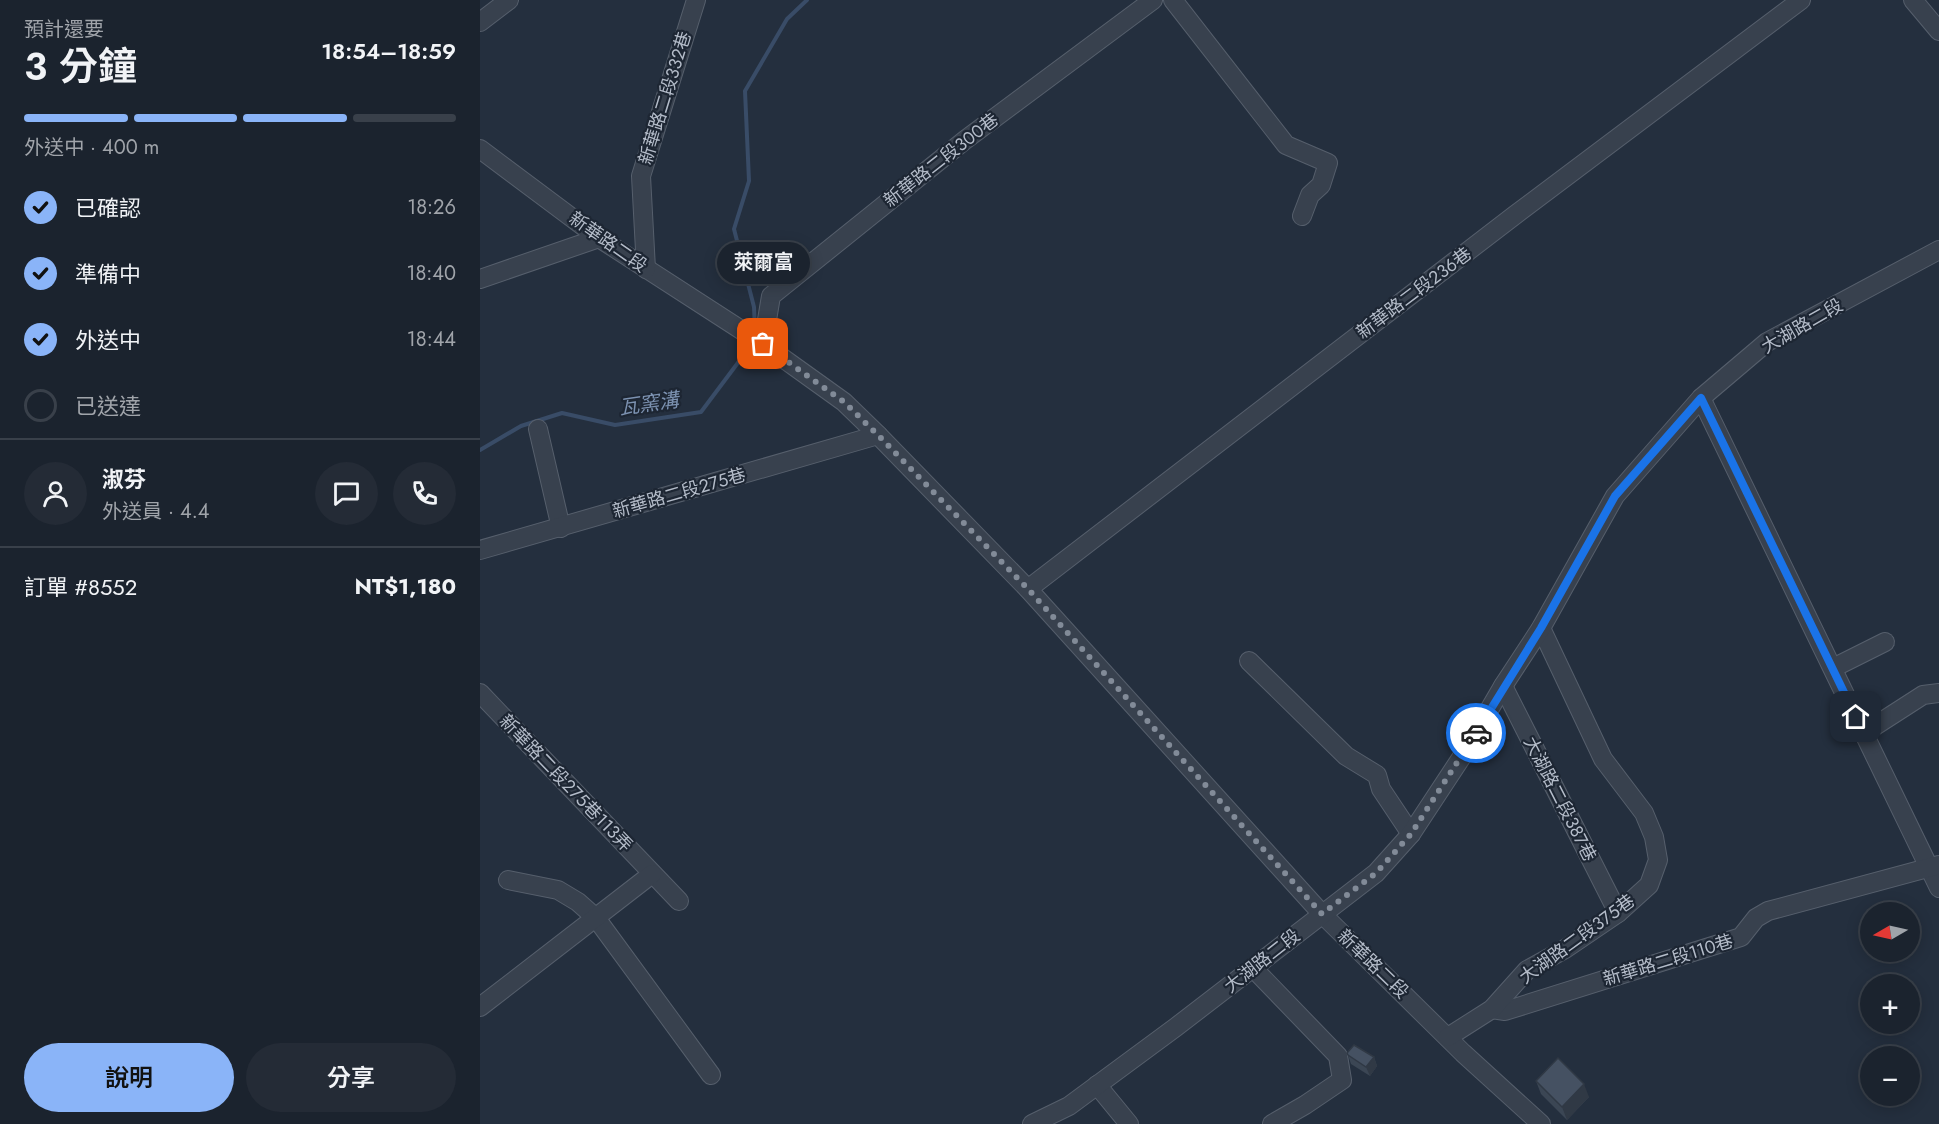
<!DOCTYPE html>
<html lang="zh-TW">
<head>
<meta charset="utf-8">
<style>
	:root { --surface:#1b232e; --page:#242b36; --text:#f1f3f6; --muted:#a0a4aa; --line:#39404a; --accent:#8ab4f8 }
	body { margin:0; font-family:Jost,"Noto Sans TC",sans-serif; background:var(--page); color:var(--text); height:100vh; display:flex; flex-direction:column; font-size:22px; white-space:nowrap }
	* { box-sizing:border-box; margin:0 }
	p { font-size:20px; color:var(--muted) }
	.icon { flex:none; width:33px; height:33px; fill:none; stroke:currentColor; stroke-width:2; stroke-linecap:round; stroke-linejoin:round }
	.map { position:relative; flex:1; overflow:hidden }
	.side { display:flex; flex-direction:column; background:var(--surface); width:480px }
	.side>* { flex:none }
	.needle { width:39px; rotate:261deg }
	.fabs { position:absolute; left:1380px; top:902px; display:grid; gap:12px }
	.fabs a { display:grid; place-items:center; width:60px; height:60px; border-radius:50%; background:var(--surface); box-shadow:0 3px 15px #0003,0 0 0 2px var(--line); font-size:30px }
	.pin { position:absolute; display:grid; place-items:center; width:51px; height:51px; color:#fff; margin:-26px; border-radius:12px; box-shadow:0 3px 9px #0006 }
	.courier { position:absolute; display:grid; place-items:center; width:60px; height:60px; margin:-30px; border:4px solid #1a73e8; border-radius:50%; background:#fff; color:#222; box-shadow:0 2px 8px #0007 }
	.bubble { position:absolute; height:42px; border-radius:21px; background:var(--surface); box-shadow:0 3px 15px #0003,0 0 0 2px var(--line); font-size:20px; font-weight:600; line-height:42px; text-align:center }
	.headline em { font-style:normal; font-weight:600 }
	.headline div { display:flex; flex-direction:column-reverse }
	.headline { display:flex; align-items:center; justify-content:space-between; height:102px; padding:0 24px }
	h1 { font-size:39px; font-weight:600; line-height:45px }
	.bar { display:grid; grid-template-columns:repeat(4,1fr); gap:9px 6px; align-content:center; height:72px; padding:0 24px }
	.bar i { height:8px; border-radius:4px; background:var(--line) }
	.bar .on { background:var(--accent) }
	.bar p { grid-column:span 4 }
	.line { display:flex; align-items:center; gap:15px; padding:0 24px; border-top:2px solid var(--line) }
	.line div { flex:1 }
	.round { display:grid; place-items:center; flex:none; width:63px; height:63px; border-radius:32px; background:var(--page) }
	ol { padding:0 24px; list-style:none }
	li { display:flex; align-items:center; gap:18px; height:66px }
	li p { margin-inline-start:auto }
	li .icon { padding:6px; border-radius:50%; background:var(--accent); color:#111; stroke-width:4 }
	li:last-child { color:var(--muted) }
	li i { width:33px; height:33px; border:3px solid var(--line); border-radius:50% }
	.primary-button { display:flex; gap:12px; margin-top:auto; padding:12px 24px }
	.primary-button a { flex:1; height:69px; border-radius:36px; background:var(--accent); color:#111; font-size:24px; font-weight:600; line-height:69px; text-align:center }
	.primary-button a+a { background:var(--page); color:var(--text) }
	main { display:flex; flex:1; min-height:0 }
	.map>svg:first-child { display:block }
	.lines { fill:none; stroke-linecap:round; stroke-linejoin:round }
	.stream { stroke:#394c67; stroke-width:4 }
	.minor-casing { stroke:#565f6c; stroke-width:20 }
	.minor { stroke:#38414e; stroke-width:18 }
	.wall { fill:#3b4654 }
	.shaded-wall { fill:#303945 }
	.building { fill:#455162; stroke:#303945; stroke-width:1.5 }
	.done { stroke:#828b98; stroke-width:6; stroke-dasharray:0 10.8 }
	.route { stroke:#1a73e8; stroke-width:8 }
	.labels { text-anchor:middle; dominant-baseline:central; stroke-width:4.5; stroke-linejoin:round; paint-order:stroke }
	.street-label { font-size:18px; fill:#b4bcc9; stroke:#1d2633 }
	.water-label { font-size:20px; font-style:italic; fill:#7c92b1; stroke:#1d2633 }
</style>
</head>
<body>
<main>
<section class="side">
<div class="headline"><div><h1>3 分鐘</h1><p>預計還要</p></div><em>18:54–18:59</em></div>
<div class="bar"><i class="on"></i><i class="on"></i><i class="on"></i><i></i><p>外送中 · 400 m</p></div>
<ol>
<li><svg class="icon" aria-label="check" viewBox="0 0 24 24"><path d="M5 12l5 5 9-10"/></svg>已確認<p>18:26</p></li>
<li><svg class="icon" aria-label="check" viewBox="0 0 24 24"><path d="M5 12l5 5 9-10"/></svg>準備中<p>18:40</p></li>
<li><svg class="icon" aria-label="check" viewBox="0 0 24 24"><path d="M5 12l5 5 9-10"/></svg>外送中<p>18:44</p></li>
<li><i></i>已送達</li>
</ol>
<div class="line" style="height:108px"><a class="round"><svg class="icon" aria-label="person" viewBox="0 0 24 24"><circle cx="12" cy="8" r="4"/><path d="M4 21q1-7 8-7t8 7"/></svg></a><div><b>淑芬</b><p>外送員 · 4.4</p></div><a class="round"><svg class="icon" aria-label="chat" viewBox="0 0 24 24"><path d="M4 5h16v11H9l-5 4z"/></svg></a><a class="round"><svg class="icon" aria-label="phone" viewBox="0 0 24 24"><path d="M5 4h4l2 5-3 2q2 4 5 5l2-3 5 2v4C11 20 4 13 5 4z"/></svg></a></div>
<div class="line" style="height:78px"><div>訂單 #8552</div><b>NT$1,180</b></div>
<div class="primary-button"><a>說明</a><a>分享</a></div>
</section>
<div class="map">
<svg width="1459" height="1124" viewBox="0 0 1459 1124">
	<rect width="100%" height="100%" fill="#242f3e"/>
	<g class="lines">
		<g class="stream">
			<polyline points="275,331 274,307 254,229 269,181 265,91 307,19 327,0"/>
			<polyline points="0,450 41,426 82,413 135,425 221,412 272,344"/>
		</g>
		<defs>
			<g id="minor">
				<polyline points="693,0 806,145 848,163 841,185 830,195 822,216"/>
				<polyline points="1433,0 1459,31"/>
				<polyline points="0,22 29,0"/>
				<polyline points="0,149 119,238 283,344 364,402 398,435 548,589 842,914 983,1053 1061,1124"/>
				<polyline points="166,269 161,176 216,0"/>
				<polyline points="0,279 119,238"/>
				<polyline points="283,344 291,296 485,140 673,0"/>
				<polyline points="1221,398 1459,888"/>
				<polyline points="58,429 81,528"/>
				<polyline points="0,550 398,435"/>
				<polyline points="548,589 1035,215 1321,0"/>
				<polyline points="769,661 866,756 897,775 901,789 931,834"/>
				<polyline points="1353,668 1405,642"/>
				<polyline points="1023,686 1138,913"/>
				<polyline points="0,693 199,901"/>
				<polyline points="1384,733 1443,695 1459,693"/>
				<polyline points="28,880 78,890 98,902 116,918 231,1075"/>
				<polyline points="774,969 858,1056 862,1080 825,1105 792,1124"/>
				<polyline points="0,1007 172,874"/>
				<polyline points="1012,1009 1025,1011 1261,937 1276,918 1288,911 1459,865"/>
				<polyline points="968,1037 1012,1009 1047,970 1085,949 1138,913 1169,885 1178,860 1174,837 1164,813 1123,759 1061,628"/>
				<polyline points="617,1085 649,1124"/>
				<polyline points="552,1124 589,1106 696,1027 896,873 931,834 981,758 1023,686 1061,628 1135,496 1221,398 1287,342 1459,250"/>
			</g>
		</defs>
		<use href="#minor" class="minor-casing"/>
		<use href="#minor" class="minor"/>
	</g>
	<g class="wall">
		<polygon points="868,1055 894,1057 897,1066 890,1076 871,1064"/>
		<polygon points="1056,1081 1109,1097 1087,1120 1061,1094"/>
	</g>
	<g class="shaded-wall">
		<polygon points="894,1057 897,1066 890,1076 886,1067"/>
		<polygon points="1104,1084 1109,1097 1087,1120 1082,1107"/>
	</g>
	<g class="building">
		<polygon points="874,1045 894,1057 886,1067 868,1055 867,1053"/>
		<polygon points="1078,1058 1104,1084 1082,1107 1056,1081"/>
	</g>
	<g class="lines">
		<polyline class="done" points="283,344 364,402 398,435 548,589 842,914 896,873 931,834 996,733"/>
		<polyline class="route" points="996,733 1061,628 1135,496 1221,398 1376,717"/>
	</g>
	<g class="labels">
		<g class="street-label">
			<text transform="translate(185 98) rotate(-73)">新華路二段332巷</text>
			<text transform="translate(461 160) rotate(-38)">新華路二段300巷</text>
			<text transform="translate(128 242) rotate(35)">新華路二段</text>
			<text transform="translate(934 293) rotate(-37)">新華路二段236巷</text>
			<text transform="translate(1322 326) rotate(-30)">大湖路二段</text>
			<text transform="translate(199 493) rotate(-16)">新華路二段275巷</text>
			<text transform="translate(86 783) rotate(46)">新華路二段275巷113弄</text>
			<text transform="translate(1080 799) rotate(63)">大湖路二段387巷</text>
			<text transform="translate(1097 939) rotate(-36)">大湖路二段375巷</text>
			<text transform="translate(1188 960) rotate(-17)">新華路二段110巷</text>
			<text transform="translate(782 961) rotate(-38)">大湖路二段</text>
			<text transform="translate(893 964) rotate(44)">新華路二段</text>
		</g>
		<g class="water-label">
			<text transform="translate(169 404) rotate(-8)">瓦窯溝</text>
		</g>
	</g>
</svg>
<div class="fabs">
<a><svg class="needle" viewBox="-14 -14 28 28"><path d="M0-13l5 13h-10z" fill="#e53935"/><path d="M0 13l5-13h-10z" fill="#a0a4aa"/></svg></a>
<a>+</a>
<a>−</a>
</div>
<div class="pin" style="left:283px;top:344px;background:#ea580c"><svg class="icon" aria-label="bag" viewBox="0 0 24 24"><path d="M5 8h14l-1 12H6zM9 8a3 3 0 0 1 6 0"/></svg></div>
<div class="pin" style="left:1376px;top:717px;background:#1f2937"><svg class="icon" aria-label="home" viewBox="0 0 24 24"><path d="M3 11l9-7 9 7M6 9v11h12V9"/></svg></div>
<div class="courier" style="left:996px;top:733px"><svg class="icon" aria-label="car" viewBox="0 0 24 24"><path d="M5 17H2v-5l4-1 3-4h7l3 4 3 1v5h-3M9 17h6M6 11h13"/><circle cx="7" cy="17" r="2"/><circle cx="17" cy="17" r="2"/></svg></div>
<div class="bubble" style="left:237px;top:242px;width:93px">萊爾富</div>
</div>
</main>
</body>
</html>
